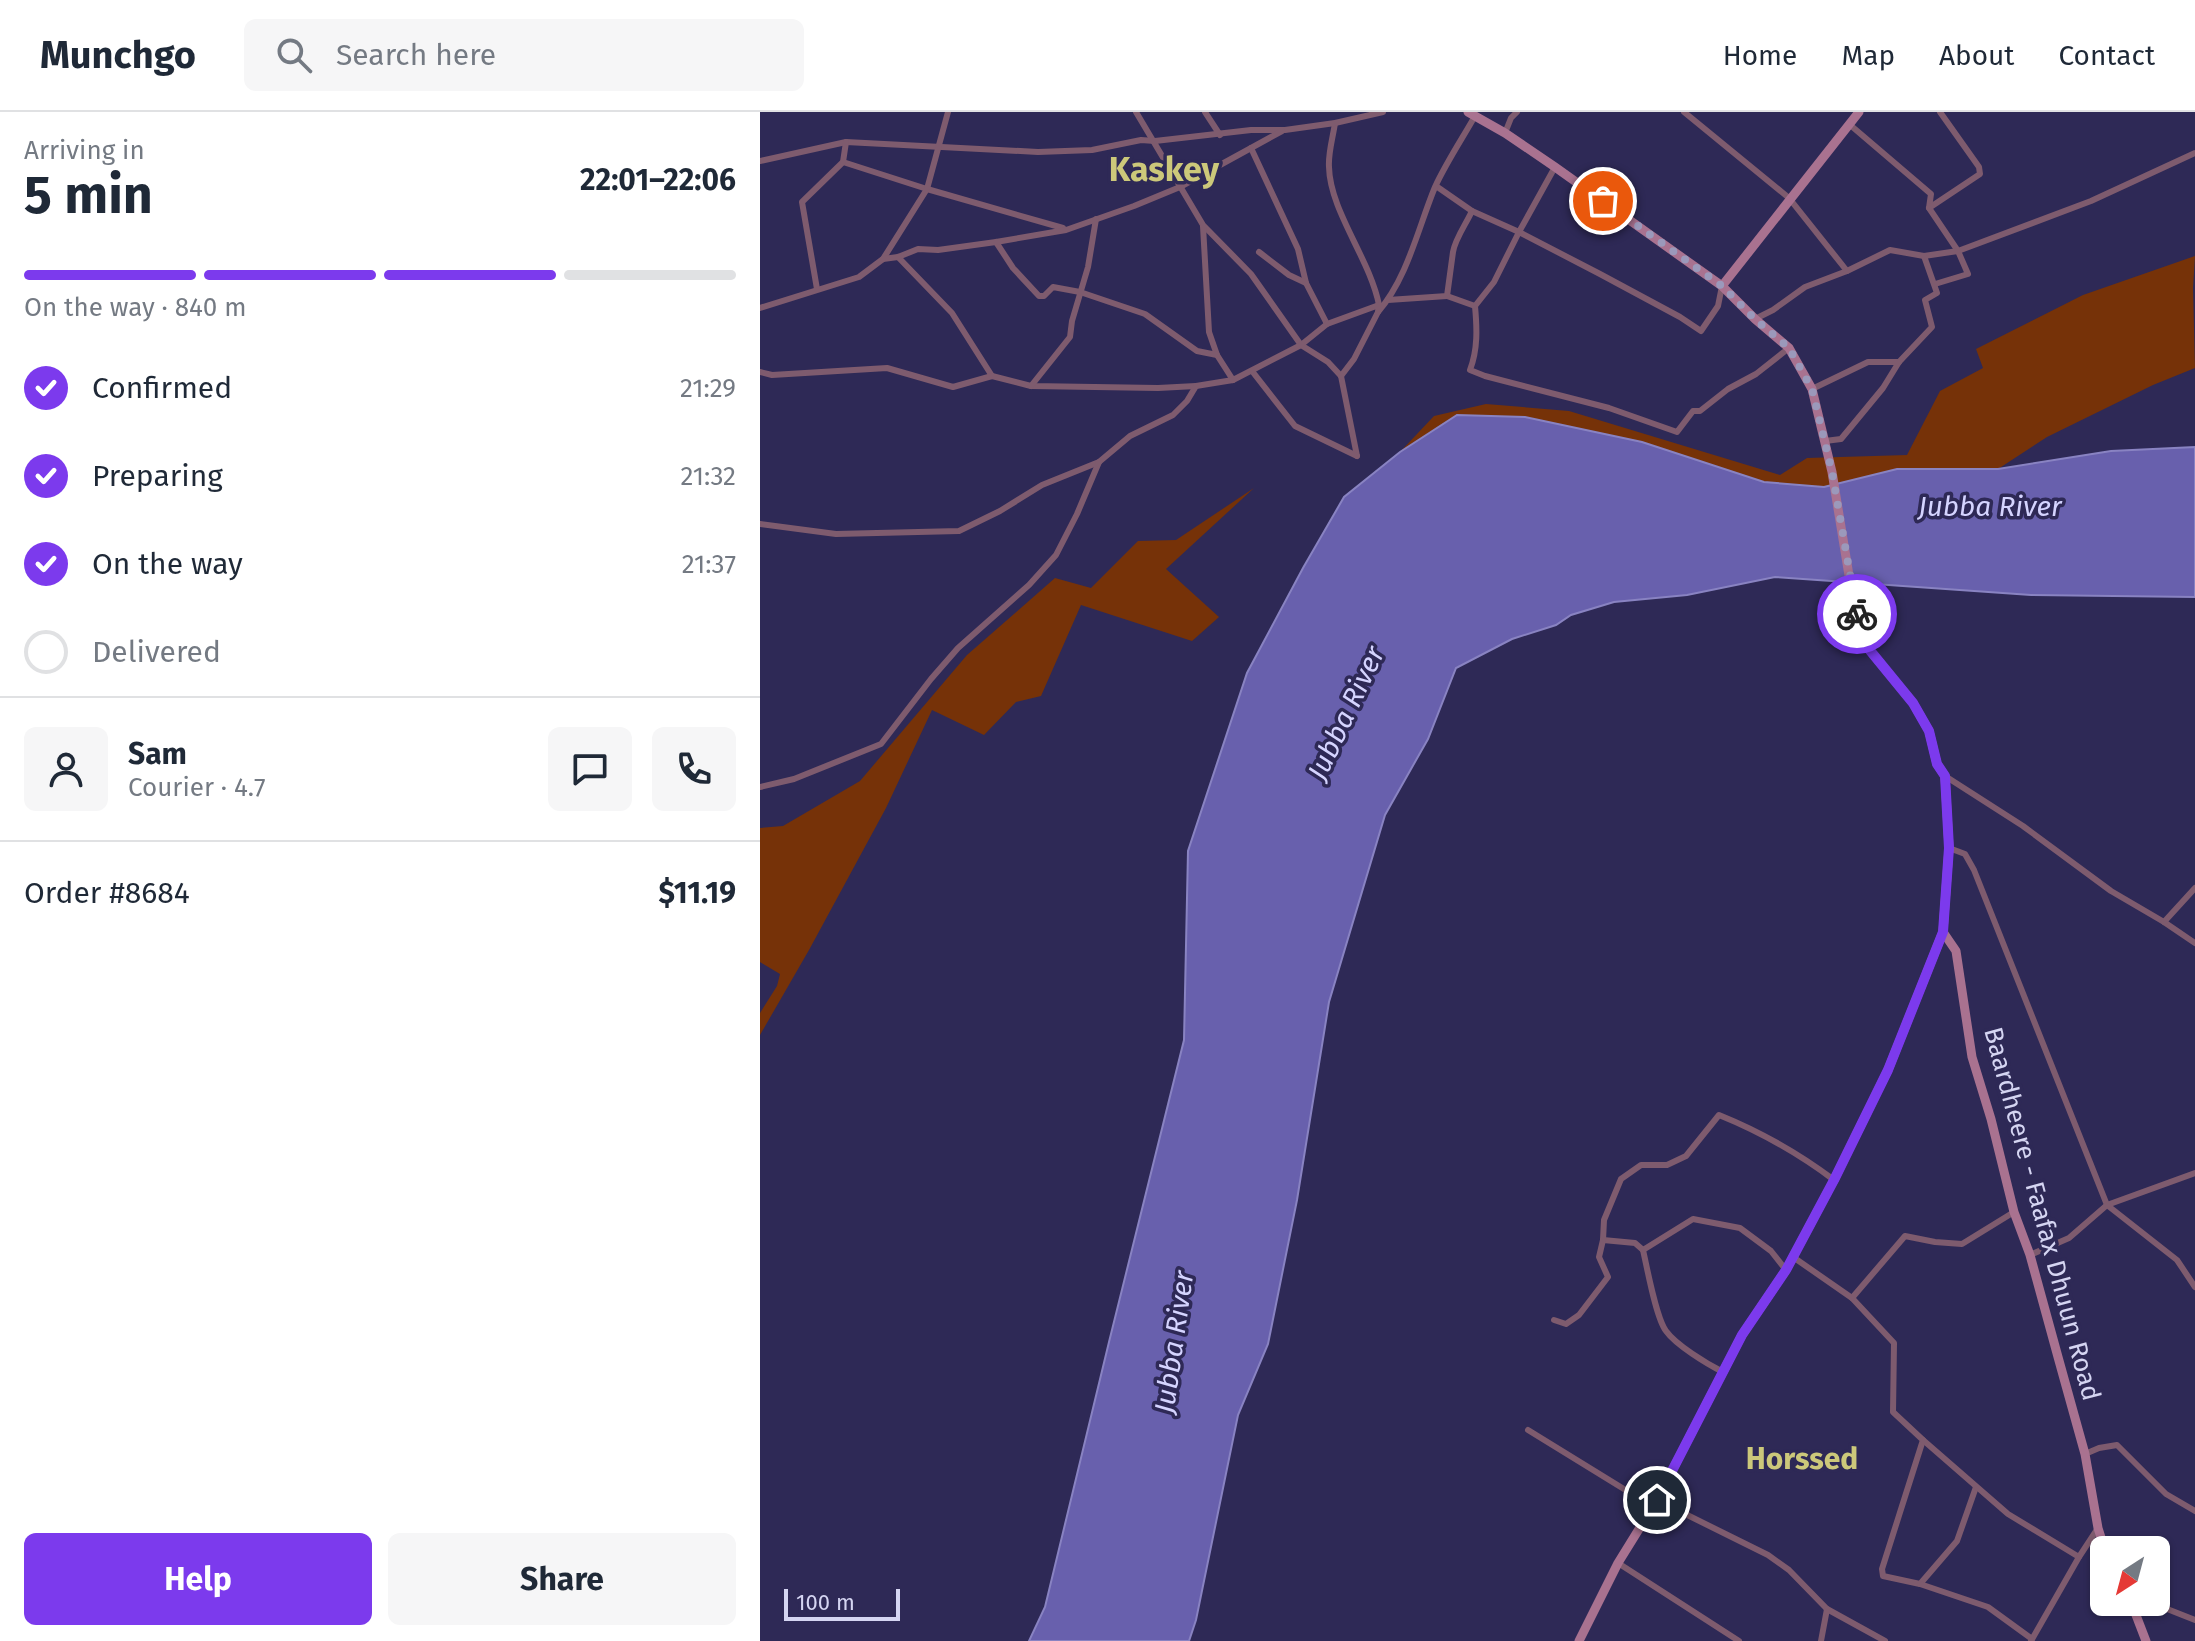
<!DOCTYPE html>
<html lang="en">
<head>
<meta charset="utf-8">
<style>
	:root { --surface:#fff; --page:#f6f6f7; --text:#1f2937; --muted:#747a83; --line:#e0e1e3; --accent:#7c3aed }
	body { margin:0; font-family:"Fira Sans",sans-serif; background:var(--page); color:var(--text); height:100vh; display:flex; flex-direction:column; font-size:30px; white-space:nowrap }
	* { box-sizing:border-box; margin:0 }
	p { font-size:26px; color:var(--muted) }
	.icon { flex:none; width:44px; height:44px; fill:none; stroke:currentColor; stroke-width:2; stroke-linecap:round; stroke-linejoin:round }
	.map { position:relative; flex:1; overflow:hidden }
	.sheet { display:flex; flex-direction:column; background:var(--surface); width:760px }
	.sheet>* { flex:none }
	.needle { width:52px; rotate:216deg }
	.tools { position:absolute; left:1330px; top:1424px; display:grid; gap:16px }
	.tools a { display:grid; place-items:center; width:80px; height:80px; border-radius:12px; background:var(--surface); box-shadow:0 2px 6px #0004; font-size:40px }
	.scale { position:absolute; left:24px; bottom:20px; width:116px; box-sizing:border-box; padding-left:8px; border:4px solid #d5d5f2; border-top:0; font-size:22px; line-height:28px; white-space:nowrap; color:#d5d5f2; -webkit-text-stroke:6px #2e2956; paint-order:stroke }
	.pin { position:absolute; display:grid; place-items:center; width:68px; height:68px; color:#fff; margin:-34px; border:4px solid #fff; border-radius:50%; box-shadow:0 2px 8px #0007 }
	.courier { position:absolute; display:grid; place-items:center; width:80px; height:80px; margin:-40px; border:6px solid #7c3aed; border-radius:50%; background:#fff; color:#222; box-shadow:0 2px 10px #0007 }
	.summary em { font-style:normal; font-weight:700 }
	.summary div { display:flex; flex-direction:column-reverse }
	.summary { display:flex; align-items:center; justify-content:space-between; height:136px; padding:0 24px }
	h1 { font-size:52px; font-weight:700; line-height:60px }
	.bar { display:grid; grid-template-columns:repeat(4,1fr); gap:12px 8px; align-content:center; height:96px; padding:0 24px }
	.bar i { height:10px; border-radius:6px; background:var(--line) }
	.bar .selected { background:var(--accent) }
	.bar p { grid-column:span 4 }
	.line { display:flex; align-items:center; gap:20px; padding:0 24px; border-top:2px solid var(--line) }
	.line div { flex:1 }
	.round { display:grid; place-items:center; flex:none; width:84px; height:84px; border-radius:12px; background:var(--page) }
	ol { padding:0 24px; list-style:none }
	li { display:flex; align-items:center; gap:24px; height:88px }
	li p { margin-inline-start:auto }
	li .icon { padding:8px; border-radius:50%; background:var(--accent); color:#fff; stroke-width:4 }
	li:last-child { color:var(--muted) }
	li i { width:44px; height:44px; border:4px solid var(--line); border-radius:50% }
	.cta { display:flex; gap:16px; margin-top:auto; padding:16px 24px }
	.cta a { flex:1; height:92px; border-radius:12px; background:var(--accent); color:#fff; font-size:32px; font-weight:700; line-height:92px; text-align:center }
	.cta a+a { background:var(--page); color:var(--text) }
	header { display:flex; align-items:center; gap:48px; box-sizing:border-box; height:112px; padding:0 40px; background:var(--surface); border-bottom:2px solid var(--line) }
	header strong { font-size:38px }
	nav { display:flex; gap:44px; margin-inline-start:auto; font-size:28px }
	.search { width:560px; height:72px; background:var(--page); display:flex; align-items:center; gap:20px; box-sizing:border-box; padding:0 28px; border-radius:12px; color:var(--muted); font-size:30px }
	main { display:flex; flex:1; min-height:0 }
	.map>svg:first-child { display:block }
	.green { fill:#763208 }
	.water { fill:#6860ad; stroke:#8983c2; stroke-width:2 }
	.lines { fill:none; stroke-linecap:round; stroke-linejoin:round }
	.minor { stroke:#7e5b6e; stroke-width:6 }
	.secondary { stroke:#a97290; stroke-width:9 }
	.done { stroke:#9b99bb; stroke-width:8; stroke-dasharray:0 14.4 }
	.route { stroke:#7c3aed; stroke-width:10 }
	.labels { text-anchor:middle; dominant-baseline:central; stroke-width:7; stroke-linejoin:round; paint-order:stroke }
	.street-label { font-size:26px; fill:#d5d5f2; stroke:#2e2956 }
	.water-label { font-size:28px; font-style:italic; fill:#d5d4ff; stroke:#2e2956 }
	.quarter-label { font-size:30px; font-weight:bold; fill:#ccc87a; stroke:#2e2956 }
	.district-label { font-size:34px; font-weight:bold; fill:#ccc87a; stroke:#2e2956 }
</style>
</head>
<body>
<header>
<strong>Munchgo</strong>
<div class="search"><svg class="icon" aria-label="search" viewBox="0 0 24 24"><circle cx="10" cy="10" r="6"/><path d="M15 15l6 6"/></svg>Search here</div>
<nav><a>Home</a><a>Map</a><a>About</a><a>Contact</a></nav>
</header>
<main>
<section class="sheet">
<div class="summary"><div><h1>5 min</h1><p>Arriving in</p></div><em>22:01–22:06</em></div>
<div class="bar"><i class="selected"></i><i class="selected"></i><i class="selected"></i><i></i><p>On the way · 840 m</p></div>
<ol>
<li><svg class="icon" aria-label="check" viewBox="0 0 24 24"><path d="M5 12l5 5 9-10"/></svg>Confirmed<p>21:29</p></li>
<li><svg class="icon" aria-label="check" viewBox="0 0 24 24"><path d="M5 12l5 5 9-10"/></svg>Preparing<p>21:32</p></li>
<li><svg class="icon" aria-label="check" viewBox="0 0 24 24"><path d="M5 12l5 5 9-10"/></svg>On the way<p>21:37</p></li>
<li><i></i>Delivered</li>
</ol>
<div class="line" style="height:144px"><a class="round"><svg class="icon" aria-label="person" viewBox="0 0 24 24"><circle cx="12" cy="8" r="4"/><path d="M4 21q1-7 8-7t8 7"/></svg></a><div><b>Sam</b><p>Courier · 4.7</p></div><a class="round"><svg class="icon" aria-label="chat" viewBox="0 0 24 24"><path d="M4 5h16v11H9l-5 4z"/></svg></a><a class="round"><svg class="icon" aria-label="phone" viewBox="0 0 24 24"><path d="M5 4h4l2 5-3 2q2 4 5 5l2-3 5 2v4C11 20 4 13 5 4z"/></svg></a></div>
<div class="line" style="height:104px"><div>Order #8684</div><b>$11.19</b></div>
<div class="cta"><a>Help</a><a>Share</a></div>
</section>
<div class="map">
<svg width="1435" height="1529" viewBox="0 0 1435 1529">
	<rect width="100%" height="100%" fill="#2e2956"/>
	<g class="green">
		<polygon points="1435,144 1433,176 1435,256 1393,273 1287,325 1238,357 1137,357 1064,375 1004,370 882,330 765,305 697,303 640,340 674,304 726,292 809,299 1020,363 1047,346 1147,343 1180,279 1223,256 1216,237 1323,183"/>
		<polygon points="494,376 406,457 459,505 432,529 321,493 281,584 256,590 224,623 172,598 126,696 49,838 0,923 0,901 17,874 20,862 0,850 0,716 23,714 100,669 207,543 295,466 331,476 378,429 416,428"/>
	</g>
	<polygon class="water" points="697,303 765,305 882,330 1004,370 1064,375 1137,357 1238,357 1351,339 1435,335 1435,485 1271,483 1015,465 927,483 854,490 811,503 796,513 752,527 696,556 668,627 625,703 569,890 537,1088 508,1232 478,1303 436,1508 429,1529 269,1529 285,1495 349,1230 424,928 428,739 487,561 543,456 584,385 640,340"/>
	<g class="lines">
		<g class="minor">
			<polyline points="376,0 443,113 491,162 541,233 568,250 581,264 597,344"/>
			<polyline points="445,0 460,23"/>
			<polyline points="924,0 1029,86 1087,159"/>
			<path d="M575,11c-2,14 -7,30 -6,44 1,44 41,92 50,138"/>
			<polyline points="1089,12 1171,82 1169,96 1198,139 1208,162 1175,172"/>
			<polyline points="745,21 751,6 757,0"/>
			<polyline points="491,36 538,137 546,171"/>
			<polyline points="0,49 86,30 278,40 332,38 381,28 395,29 491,18 525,18 575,11 623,0"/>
			<polyline points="83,50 167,77 303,116"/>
			<path d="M795,55l-36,65 -25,50 -19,24c2,22 3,43 -5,64l15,6 124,32 68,24 16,-21h7l28,-22 28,-15 33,-26"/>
			<polyline points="676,74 712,99 759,120 840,162 920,205 941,219 958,194 962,174"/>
			<polyline points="1169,96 1220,62 1219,55 1180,0"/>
			<polyline points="443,114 449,220 457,243 473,268"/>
			<polyline points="236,130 253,156 279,184 284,184 293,175 320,180 385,202 437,239 457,243"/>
			<polyline points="499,140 529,163 546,171 567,212"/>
			<polyline points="138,145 192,201 232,264"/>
			<polyline points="123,147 167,77 188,0"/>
			<polyline points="57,177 42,90 83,50 86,30"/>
			<polyline points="687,184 715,194"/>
			<path d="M628,188l59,-4c2,-15 4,-29 6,-44 2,-13 13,-28 19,-41"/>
			<polyline points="0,196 99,165 123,147 138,145 158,137 178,138 236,130 306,118 374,94 420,75 522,19"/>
			<polyline points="995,207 1013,198 1045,175 1087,159 1130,138 1164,144 1198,139 1331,89 1435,41"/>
			<polyline points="492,259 535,314 597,344"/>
			<polyline points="0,260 12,263 127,256 193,275 232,264 271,274 398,276 436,274"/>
			<polyline points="581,264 594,247 618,200"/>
			<polyline points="271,274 310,225 312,209 328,155 336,107"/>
			<polyline points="1052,277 1108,250 1139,250"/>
			<polyline points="1065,329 1081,327 1123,276 1139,250 1172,215 1165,188 1177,181 1164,144"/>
			<polyline points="0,412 76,422 199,419 240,399 282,373 339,350"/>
			<polyline points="1185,664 1263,714 1351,779 1404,810 1435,831"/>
			<path d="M0,675l34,-8 87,-35 50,-65 27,-31 71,-63 27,-30 21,-41 22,-52 31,-26 43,-21 14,-14 9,-15 37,-6 68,-35 26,-21 52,-19 -1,7c30,-35 40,-84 57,-125 11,-24 27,-48 40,-71"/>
			<polyline points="1189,736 1205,742 1214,758 1347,1093 1417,1148 1435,1175"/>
			<polyline points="1404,810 1435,776"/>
			<polyline points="843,1128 875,1131 883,1138"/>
			<polyline points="1270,1143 1309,1126 1347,1093 1435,1061"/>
			<polyline points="1033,1145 1092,1186 1134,1231 1133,1300 1163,1328 1122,1457 1123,1464 1160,1472 1197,1429 1216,1375"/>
			<polyline points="1092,1186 1145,1124 1175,1130 1202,1132 1254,1100"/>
			<path d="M794,1208l12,4 13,-9 29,-38 -9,-20 4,-17 1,-20 17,-41 20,-14h26l19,-9 33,-41c42,17 79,38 115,65"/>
			<path d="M963,1260c-16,-8 -47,-27 -57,-41 -10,-13 -19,-64 -23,-81l50,-31 47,9 31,23 15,19"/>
			<polyline points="768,1318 885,1390 897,1388 1008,1443 1029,1458 1067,1497 1125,1529"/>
			<polyline points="1163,1328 1248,1402 1319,1445"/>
			<polyline points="1325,1342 1339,1336 1357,1333 1406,1382 1435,1399"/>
			<polyline points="858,1451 979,1529"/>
			<polyline points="1160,1472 1228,1495 1272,1527"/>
			<polyline points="1375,1496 1397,1493 1435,1508"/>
			<polyline points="1061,1529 1067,1497"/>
			<polyline points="1271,1529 1319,1445 1338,1416"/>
		</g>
		<g class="secondary">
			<polyline points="708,0 745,21 795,55 962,174 995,207 1029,236 1052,277 1072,360 1094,494 1108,536 1153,591 1169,619 1177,652 1185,664 1189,736 1183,820 1196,839 1212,945 1231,1007 1254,1100 1270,1143 1298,1245 1325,1342 1338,1416 1345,1438"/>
			<polyline points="962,174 1099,0"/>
			<polyline points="1371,1490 1386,1529"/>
			<polyline points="819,1529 858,1451 897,1388 982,1223 1026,1158 1074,1068 1128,958 1183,820"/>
		</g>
	</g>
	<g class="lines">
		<polyline class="done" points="843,89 962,174 995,207 1029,236 1052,277 1072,360 1097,502"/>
		<polyline class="route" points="897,1388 982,1223 1026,1158 1074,1068 1128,958 1183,820 1189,736 1185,664 1177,652 1169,619 1153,591 1108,536 1097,502"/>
	</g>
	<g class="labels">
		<g class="street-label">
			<text transform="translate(1282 1102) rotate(75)">Baardheere - Faafax Dhuun Road</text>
		</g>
		<g class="water-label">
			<text x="1230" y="394">Jubba River</text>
			<text transform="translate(586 601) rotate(-65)">Jubba River</text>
			<text transform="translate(414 1230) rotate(-82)">Jubba River</text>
		</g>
		<g class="quarter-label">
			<text x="1042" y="1347">Horssed</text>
		</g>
		<g class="district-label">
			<text x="404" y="57">Kaskey</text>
		</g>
	</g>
</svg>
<div class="tools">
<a><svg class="needle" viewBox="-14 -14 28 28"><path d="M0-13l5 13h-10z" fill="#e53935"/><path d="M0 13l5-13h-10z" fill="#747a83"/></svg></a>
</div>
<div class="scale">100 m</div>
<div class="pin" style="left:843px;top:89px;background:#ea580c"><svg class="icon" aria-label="bag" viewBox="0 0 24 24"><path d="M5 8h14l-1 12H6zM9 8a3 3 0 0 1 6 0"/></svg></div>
<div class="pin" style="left:897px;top:1388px;background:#1f2937"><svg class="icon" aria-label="home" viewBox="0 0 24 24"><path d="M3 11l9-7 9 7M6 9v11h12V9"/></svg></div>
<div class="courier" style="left:1097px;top:502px"><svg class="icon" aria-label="bike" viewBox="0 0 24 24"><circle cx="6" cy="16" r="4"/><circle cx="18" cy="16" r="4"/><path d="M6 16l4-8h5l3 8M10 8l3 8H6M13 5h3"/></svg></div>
</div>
</main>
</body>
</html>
